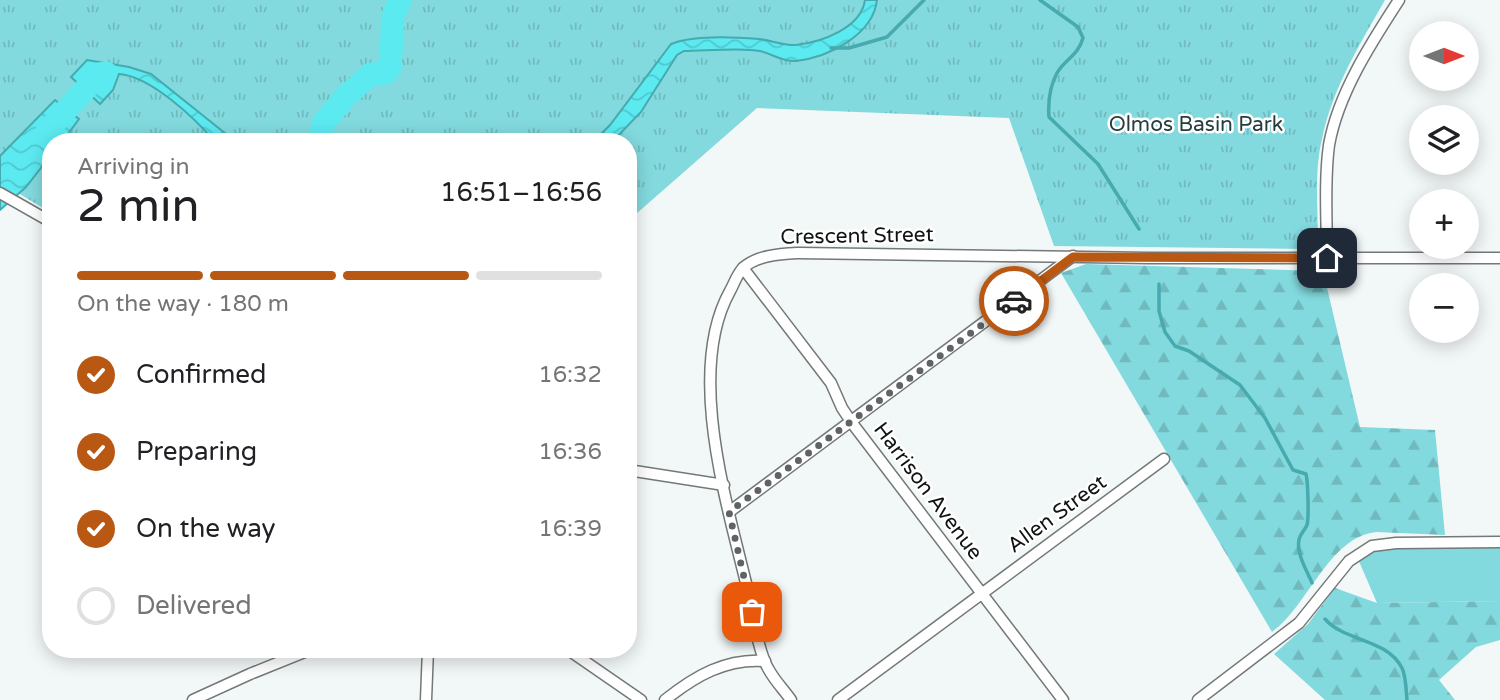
<!DOCTYPE html>
<html lang="en">
<head>
<meta charset="utf-8">
<style>
	:root { --surface:#fff; --page:#f6f6f6; --text:#202124; --muted:#757577; --line:#e0e0e0; --accent:#b85813 }
	body { margin:0; font-family:"Varela Round",sans-serif; background:var(--page); color:var(--text); height:100vh; display:flex; flex-direction:column; font-size:26px; white-space:nowrap }
	* { box-sizing:border-box; margin:0 }
	p { font-size:23px; color:var(--muted) }
	.icon { flex:none; width:38px; height:38px; fill:none; stroke:currentColor; stroke-width:2; stroke-linecap:round; stroke-linejoin:round }
	.map { position:relative; flex:1; overflow:hidden }
	.side { position:absolute; left:42px; top:133px; width:595px; height:525px; display:flex; flex-direction:column; background:var(--surface); border-radius:28px; box-shadow:0 4px 18px #0003 }
	.side>* { flex:none }
	.needle { width:46px; rotate:90deg }
	.fabs { position:absolute; left:1409px; top:21px; display:grid; gap:14px }
	.fabs a { display:grid; place-items:center; width:70px; height:70px; border-radius:50%; background:var(--surface); box-shadow:0 4px 18px #0003; font-size:35px }
	.pin { position:absolute; display:grid; place-items:center; width:60px; height:60px; color:#fff; margin:-30px; border-radius:14px; box-shadow:0 4px 10px #0006 }
	.courier { position:absolute; display:grid; place-items:center; width:70px; height:70px; margin:-35px; border:5px solid #b85813; border-radius:50%; background:#fff; color:#222; box-shadow:0 2px 9px #0007 }
	.head em { font-style:normal; font-weight:600 }
	.head div { display:flex; flex-direction:column-reverse }
	.head { display:flex; align-items:center; justify-content:space-between; height:119px; padding:0 35px }
	h1 { font-size:46px; font-weight:600; line-height:52px }
	.bar { display:grid; grid-template-columns:repeat(4,1fr); gap:10px 7px; align-content:center; height:84px; padding:0 35px }
	.bar i { height:9px; border-radius:5px; background:var(--line) }
	.bar .on { background:var(--accent) }
	.bar p { grid-column:span 4 }
	ol { padding:0 35px; list-style:none }
	li { display:flex; align-items:center; gap:21px; height:77px }
	li p { margin-inline-start:auto }
	li .icon { padding:7px; border-radius:50%; background:var(--accent); color:#fff; stroke-width:4 }
	li:last-child { color:var(--muted) }
	li i { width:38px; height:38px; border:4px solid var(--line); border-radius:50% }
	.map>svg:first-child { display:block }
	.green { fill:#83dade }
	.forest { fill:url(#forest-firs) }
	.park { fill:url(#park-tufts) }
	.water { fill:url(#water-waves); stroke:#46aaae; stroke-width:2 }
	.lines { fill:none; stroke-linecap:round; stroke-linejoin:round }
	.stream { stroke:#46aaae; stroke-width:3.5 }
	.river { stroke:#5ceaf1; stroke-width:23 }
	.street-casing { stroke:#737878; stroke-width:13 }
	.street { stroke:#fff; stroke-width:10 }
	.done { stroke:#606363; stroke-width:7; stroke-dasharray:0 12.6 }
	.route { stroke:#b85813; stroke-width:9 }
	.labels { text-anchor:middle; dominant-baseline:central; stroke-width:5; stroke-linejoin:round; paint-order:stroke }
	.park-label { font-size:21px; fill:#253d3e; stroke:#fff }
	.street-label { font-size:21px; fill:#111313; stroke:#fff }
</style>
</head>
<body>
<div class="map">
<svg width="1500" height="700" viewBox="0 0 1500 700">
	<defs>
		<pattern id="forest-firs" width="22" height="20" patternUnits="userSpaceOnUse" patternTransform="scale(1.75)"><rect width="22" height="20" fill="#83dade"/><path d="M5 1l3.5 6h-7zM16 11l3.5 6h-7z" fill="#70babe"/></pattern>
		<pattern id="park-tufts" width="24" height="20" patternUnits="userSpaceOnUse" patternTransform="scale(1.75)"><rect width="24" height="20" fill="#83dade"/><path d="M3 7l-1-3M5 7V3M7 7l1-3M15 17l-1-3M17 17v-4M19 17l1-3" fill="none" stroke="#70babe"/></pattern>
		<pattern id="water-waves" width="16" height="10" patternUnits="userSpaceOnUse" patternTransform="scale(1.75)"><rect width="16" height="10" fill="#5ceaf1"/><path d="M0 5q4-4 8 0t8 0" fill="none" stroke="#4fc8ce"/></pattern>
	</defs>
	<rect width="100%" height="100%" fill="#f2f7f7"/>
	<polygon class="green" points="1397,548 1500,548 1500,601 1377,603 1358,559 1375,551"/>
	<g class="forest">
		<path d="M1086,264l237,7 37,156 75,3 10,105 -69,-3c-47,5 -67,73 -104,100l-211,-359z"/>
		<polygon points="1335,588 1377,603 1500,601 1500,640 1476,647 1439,680 1455,700 1325,700 1274,654 1308,624"/>
	</g>
	<path class="park" d="M0,0h1385c-25,44 -53,89 -63,139 -8,33 -4,70 -4,103l-3,6 -11,1 -250,-3 -45,-128 -252,-10 -129,113v-79h-577v71l-51,-31z"/>
	<g class="water">
		<path d="M865,0h12c-4,35 -48,57 -81,61 -14,1 -23,-7 -36,-10 -17,-4 -57,0 -76,0l-7,4 -36,57 -29,30h-19l17,-17 61,-81c22,-9 64,-7 88,-5 12,1 25,7 37,6 26,-3 65,-17 69,-45z"/>
		<path d="M87,60l42,7 22,7 85,68h-21c-20,-24 -65,-66 -96,-68l-6,16 -13,14 -29,-27z"/>
		<polygon points="55,100 79,119 62,142 51,142 51,155 26,187 0,210 0,156"/>
	</g>
	<g class="lines">
		<g class="stream">
			<path d="M1040,0l38,27 5,11c-5,18 -18,21 -26,35 -7,13 -9,30 -8,44l49,47 41,65"/>
			<polyline points="831,48 849,48 887,37 924,0"/>
			<path d="M1159,284v27l6,21 10,14 14,5 51,34 25,33 28,52 13,4c2,8 3,43 1,51 -2,5 -7,9 -8,15 -3,13 8,31 13,43"/>
			<path d="M1325,619c20,23 61,19 77,49 4,8 4,22 5,32"/>
		</g>
		<g class="river">
			<polyline points="47,131 99,74 106,73"/>
			<polyline points="319,142 323,124 344,98 371,74 386,73 390,68 393,15 400,0"/>
		</g>
		<defs>
			<g id="street">
				<polyline points="0,193 51,222"/>
				<path d="M1327,258c0,-37 -3,-76 2,-113 9,-51 42,-102 70,-145"/>
				<polyline points="743,268 831,383 842,408 852,423 1063,700"/>
				<polyline points="628,470 724,485"/>
				<polyline points="729,512 1073,256"/>
				<polyline points="567,649 641,700"/>
				<polyline points="193,700 250,674 312,649"/>
				<polyline points="426,700 428,649"/>
				<path d="M665,700c30,-24 61,-42 100,-39"/>
				<path d="M791,700c-7,-10 -16,-19 -22,-30 -11,-17 -18,-65 -23,-87 -20,-83 -60,-213 -16,-292 4,-7 7,-17 13,-23 14,-13 38,-14 56,-15l350,5h351"/>
				<polyline points="838,700 1164,459"/>
				<polyline points="1198,700 1299,623 1349,561 1372,546 1396,543 1500,542"/>
			</g>
		</defs>
		<use href="#street" class="street-casing"/>
		<use href="#street" class="street"/>
	</g>
	<g class="lines">
		<polyline class="done" points="752,612 729,512 1014,301"/>
		<polyline class="route" points="1014,301 1073,257 1327,258"/>
	</g>
	<g class="labels">
		<g class="park-label">
			<text x="1196" y="124">Olmos Basin Park</text>
		</g>
		<g class="street-label">
			<text transform="translate(857 236) rotate(-1)">Crescent Street</text>
			<text transform="translate(928 491) rotate(53)">Harrison Avenue</text>
			<text transform="translate(1057 514) rotate(-36)">Allen Street</text>
		</g>
	</g>
</svg>
<div class="fabs">
<a><svg class="needle" viewBox="-14 -14 28 28"><path d="M0-13l5 13h-10z" fill="#e53935"/><path d="M0 13l5-13h-10z" fill="#757577"/></svg></a>
<a><svg class="icon" aria-label="layers" viewBox="0 0 24 24"><path d="M12 4l9 5-9 5-9-5zM3 14l9 5 9-5"/></svg></a>
<a>+</a>
<a>−</a>
</div>
<div class="pin" style="left:752px;top:612px;background:#ea580c"><svg class="icon" aria-label="bag" viewBox="0 0 24 24"><path d="M5 8h14l-1 12H6zM9 8a3 3 0 0 1 6 0"/></svg></div>
<div class="pin" style="left:1327px;top:258px;background:#1f2937"><svg class="icon" aria-label="home" viewBox="0 0 24 24"><path d="M3 11l9-7 9 7M6 9v11h12V9"/></svg></div>
<div class="courier" style="left:1014px;top:301px"><svg class="icon" aria-label="car" viewBox="0 0 24 24"><path d="M5 17H2v-5l4-1 3-4h7l3 4 3 1v5h-3M9 17h6M6 11h13"/><circle cx="7" cy="17" r="2"/><circle cx="17" cy="17" r="2"/></svg></div>
<section class="side">
<div class="head"><div><h1>2 min</h1><p>Arriving in</p></div><em>16:51–16:56</em></div>
<div class="bar"><i class="on"></i><i class="on"></i><i class="on"></i><i></i><p>On the way · 180 m</p></div>
<ol>
<li><svg class="icon" aria-label="check" viewBox="0 0 24 24"><path d="M5 12l5 5 9-10"/></svg>Confirmed<p>16:32</p></li>
<li><svg class="icon" aria-label="check" viewBox="0 0 24 24"><path d="M5 12l5 5 9-10"/></svg>Preparing<p>16:36</p></li>
<li><svg class="icon" aria-label="check" viewBox="0 0 24 24"><path d="M5 12l5 5 9-10"/></svg>On the way<p>16:39</p></li>
<li><i></i>Delivered</li>
</ol>
</section>
</div>
</body>
</html>
